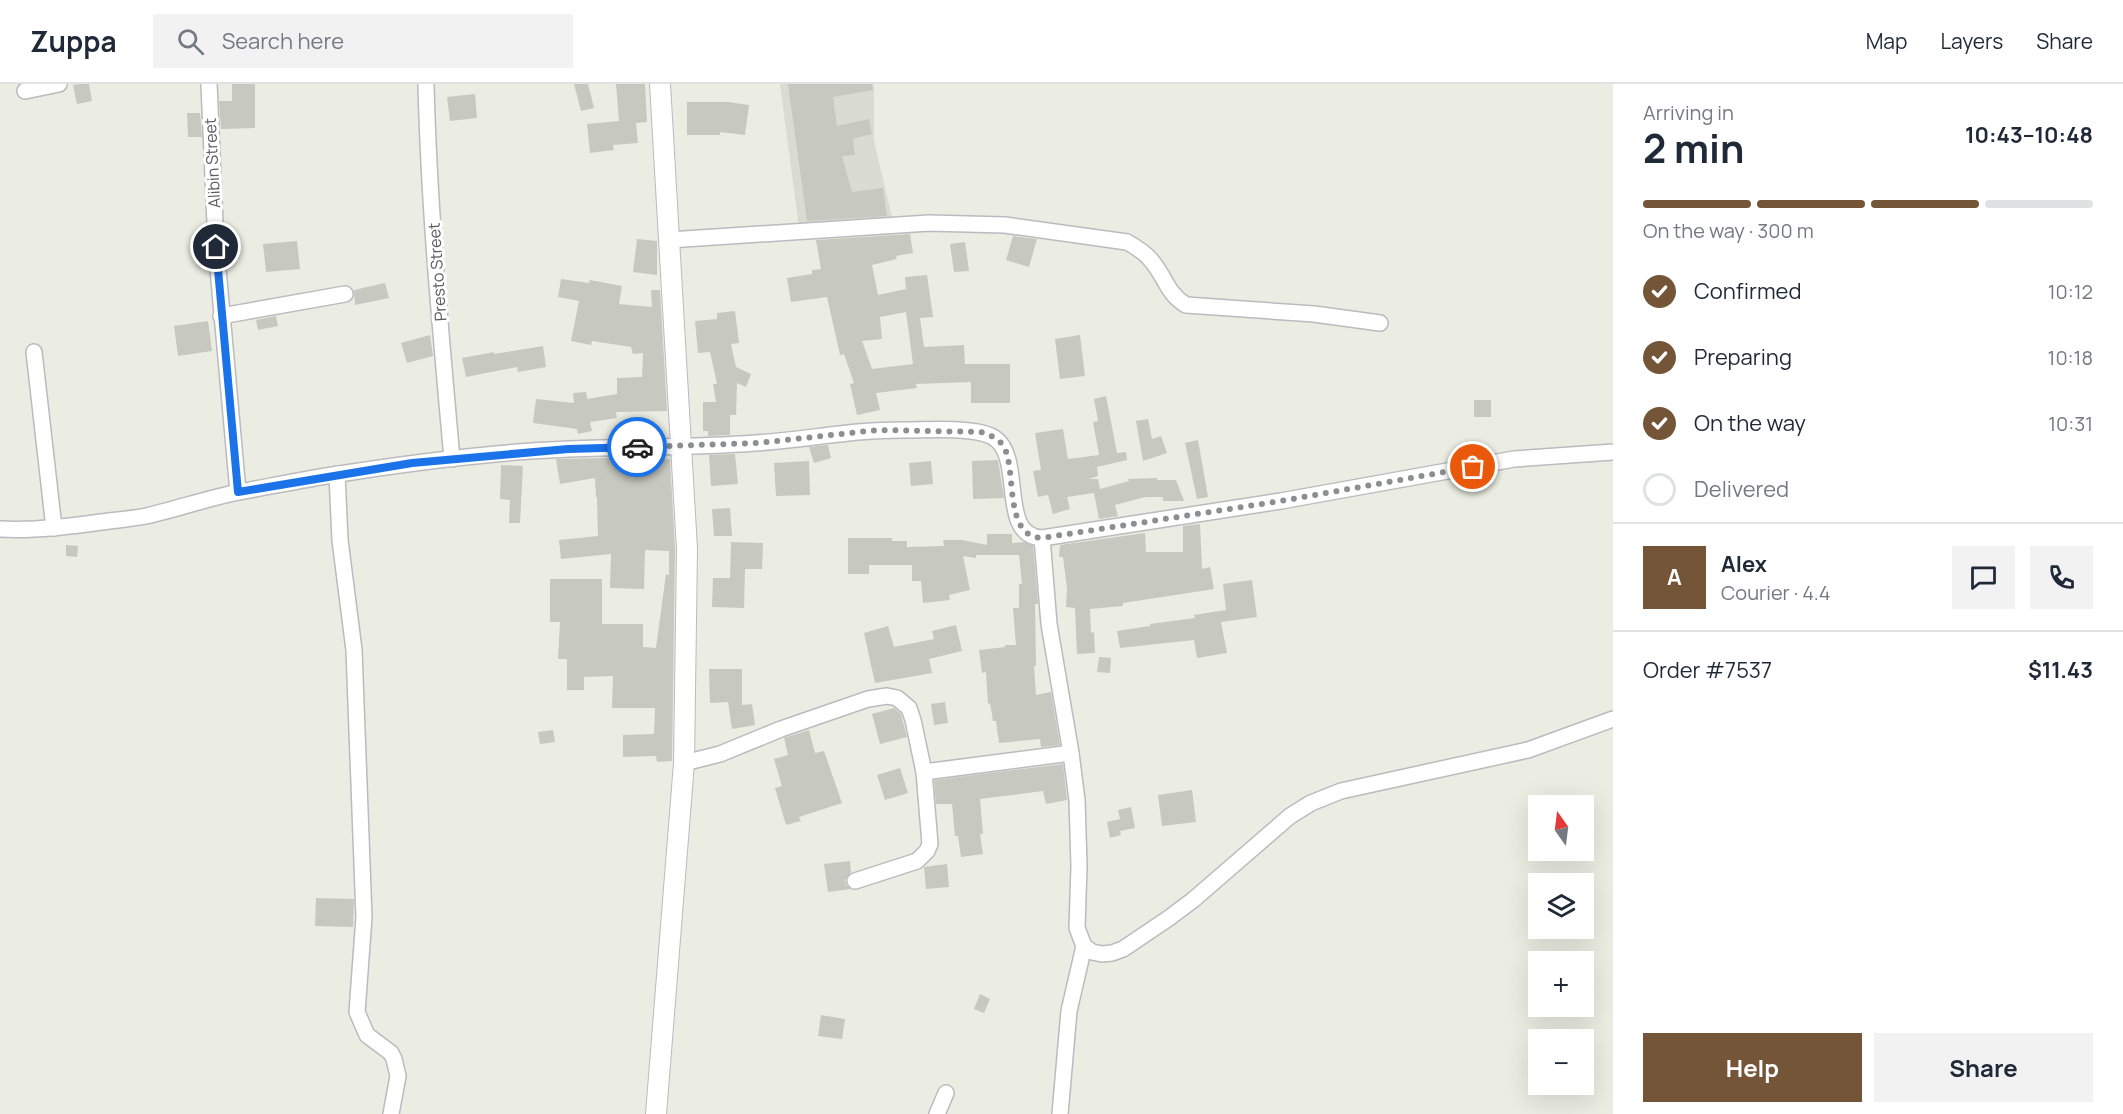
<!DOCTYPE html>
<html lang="en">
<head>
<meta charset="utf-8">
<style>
	:root { --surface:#fff; --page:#f2f2f3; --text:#1f2937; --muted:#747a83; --line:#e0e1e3; --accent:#755537 }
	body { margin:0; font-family:Manrope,sans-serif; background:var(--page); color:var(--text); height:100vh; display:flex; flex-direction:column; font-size:22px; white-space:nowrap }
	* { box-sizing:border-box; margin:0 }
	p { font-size:20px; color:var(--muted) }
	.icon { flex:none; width:33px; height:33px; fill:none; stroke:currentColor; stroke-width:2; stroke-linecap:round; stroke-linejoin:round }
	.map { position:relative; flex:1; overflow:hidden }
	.sheet { display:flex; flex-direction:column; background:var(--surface); width:510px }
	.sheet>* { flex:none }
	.needle { width:39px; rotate:346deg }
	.tools { position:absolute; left:1528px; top:711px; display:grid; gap:12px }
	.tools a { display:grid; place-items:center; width:66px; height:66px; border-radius:0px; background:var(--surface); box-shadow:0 6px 24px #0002; font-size:30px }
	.pin { position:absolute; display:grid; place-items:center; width:51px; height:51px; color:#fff; margin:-26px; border:3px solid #fff; border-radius:50%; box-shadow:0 2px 6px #0007 }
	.courier { position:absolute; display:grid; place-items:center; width:60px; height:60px; margin:-30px; border:4px solid #1a73e8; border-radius:50%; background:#fff; color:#222; box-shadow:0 2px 8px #0007 }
	.headline em { font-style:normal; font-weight:700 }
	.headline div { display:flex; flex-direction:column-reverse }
	.headline { display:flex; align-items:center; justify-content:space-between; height:102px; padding:0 30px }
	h1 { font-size:39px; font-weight:700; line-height:45px }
	.bar { display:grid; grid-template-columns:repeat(4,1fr); gap:9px 6px; align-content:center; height:72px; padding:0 30px }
	.bar i { height:8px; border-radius:4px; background:var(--line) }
	.bar .selected { background:var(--accent) }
	.bar p { grid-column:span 4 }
	.line { display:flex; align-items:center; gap:15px; padding:0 30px; border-top:2px solid var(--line) }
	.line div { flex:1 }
	.round { display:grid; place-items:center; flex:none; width:63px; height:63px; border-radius:0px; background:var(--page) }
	ol { padding:0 30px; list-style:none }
	li { display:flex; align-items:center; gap:18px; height:66px }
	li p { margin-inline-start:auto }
	li .icon { padding:6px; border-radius:50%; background:var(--accent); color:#fff; stroke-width:4 }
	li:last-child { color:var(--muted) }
	li i { width:33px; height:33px; border:3px solid var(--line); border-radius:50% }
	.primary-button { display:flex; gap:12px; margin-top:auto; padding:12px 30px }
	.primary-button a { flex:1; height:69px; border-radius:0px; background:var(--accent); color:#fff; font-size:24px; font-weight:700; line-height:69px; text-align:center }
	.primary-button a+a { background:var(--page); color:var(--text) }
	header { display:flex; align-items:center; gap:36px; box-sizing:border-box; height:84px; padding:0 30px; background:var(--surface); border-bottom:2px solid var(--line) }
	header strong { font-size:28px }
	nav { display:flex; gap:33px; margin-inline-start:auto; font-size:21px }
	.search { width:420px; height:54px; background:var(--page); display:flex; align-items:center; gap:15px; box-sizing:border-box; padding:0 21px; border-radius:0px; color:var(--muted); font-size:22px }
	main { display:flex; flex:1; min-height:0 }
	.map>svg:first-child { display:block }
	.education { fill:#dadcd1 }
	.building { fill:#c7c8bf; fill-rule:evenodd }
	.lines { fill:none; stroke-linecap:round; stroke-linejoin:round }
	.minor-casing { stroke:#bbbac0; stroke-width:18 }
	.tertiary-casing { stroke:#bbbac0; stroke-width:22 }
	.minor { stroke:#fff; stroke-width:15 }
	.tertiary { stroke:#fff; stroke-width:20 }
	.done { stroke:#8d8e8f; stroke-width:6; stroke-dasharray:0 10.8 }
	.route { stroke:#1a73e8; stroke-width:8 }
	.labels { text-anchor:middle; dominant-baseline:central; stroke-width:6; stroke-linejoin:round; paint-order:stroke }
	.street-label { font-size:16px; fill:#5b5b62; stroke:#fff }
</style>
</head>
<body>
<header>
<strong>Zuppa</strong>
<div class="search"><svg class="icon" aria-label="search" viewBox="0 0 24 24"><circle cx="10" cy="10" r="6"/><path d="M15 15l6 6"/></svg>Search here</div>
<nav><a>Map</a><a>Layers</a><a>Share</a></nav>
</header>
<main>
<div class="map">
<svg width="1613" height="1030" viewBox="0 0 1613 1030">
	<rect width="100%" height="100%" fill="#ebede2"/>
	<polygon class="education" points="780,0 874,0 874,57 892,133 799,144"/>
	<g class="building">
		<polygon points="79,0 89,0 92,17 77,20 73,1"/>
		<polygon points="232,0 255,0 255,44 221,45 219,17 232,17"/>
		<polygon points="574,0 588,0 594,24 581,27"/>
		<polygon points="616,0 645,0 647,38 636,39 638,59 613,61 614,66 590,69 587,40 619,37"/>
		<polygon points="788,0 872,0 873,6 833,13 837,42 869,35 872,50 853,55 855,71 842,72 852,108 883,104 887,132 807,137"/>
		<polygon points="475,10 477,34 450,37 447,13"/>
		<polygon points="687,18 728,18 749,21 745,51 720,48 720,51 687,51"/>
		<polygon points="187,29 200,29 202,53 188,53"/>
		<path d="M910,150l3,19 -17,3 1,3 -25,6 6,30 28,-6 -1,-12 22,-2 6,42 -13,1 4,29 40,-2 1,19h45v39h-39v-21l-55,2 1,4 -41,5 4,17 -23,5 -7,-31 4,-1 -10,-29 -4,1 -13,-58 -36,5 -4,-24 25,-4v-4l9,-1 -5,-29zM906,228l7,52 -41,5 -10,-28 20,-2 -2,-22z"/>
		<polygon points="1013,152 1037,155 1029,183 1006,176"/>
		<polygon points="637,155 657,157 657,191 633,188"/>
		<polygon points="297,157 300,185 266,188 263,160"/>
		<polygon points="965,158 969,187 954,188 950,160"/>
		<polygon points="561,195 589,199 590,196 622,202 619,220 652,223 651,206 660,206 667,327 616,328 617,334 590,338 592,347 578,350 577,345 533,339 536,315 574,319 573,309 586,308 587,315 617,310 617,294 642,293 643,269 633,270 631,263 592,257 591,261 571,257 579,217 558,213"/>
		<polygon points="385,199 389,214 355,221 354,206"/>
		<polygon points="735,227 739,259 731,260 736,283 751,290 746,303 737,299 736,331 730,331 730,351 708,352 708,347 703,347 703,318 716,318 713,300 717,300 710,268 698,269 695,237 717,235 717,229"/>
		<polygon points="276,232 278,242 258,246 256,236"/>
		<polygon points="208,237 212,267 178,272 174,242"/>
		<polygon points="430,251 433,272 407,279 401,259"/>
		<polygon points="1080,251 1085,292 1060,295 1055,255"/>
		<polygon points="543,262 546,283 518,288 517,283 466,293 462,274 494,268 494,270"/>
		<polygon points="1106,312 1117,369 1126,368 1127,376 1097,383 1098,392 1089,395 1098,395 1100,405 1129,397 1128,395 1157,394 1157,396 1176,396 1184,417 1163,417 1163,413 1145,413 1115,421 1118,432 1099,435 1094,409 1067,413 1070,425 1053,430 1048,411 1038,413 1033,387 1041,386 1035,349 1063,345 1068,375 1099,371 1093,338 1098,337 1094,315"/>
		<rect x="1474" y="316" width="17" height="17"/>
		<polygon points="1148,335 1152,355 1161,352 1167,369 1143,377 1136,337"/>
		<polygon points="1198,356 1208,413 1197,415 1185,359"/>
		<polygon points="828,361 831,374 814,379 809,363"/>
		<polygon points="735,370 738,400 711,402 709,371"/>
		<polygon points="652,373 652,376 670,375 675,465 672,677 657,678 656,672 623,673 623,651 654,650 655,624 612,624 613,592 584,593 584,606 567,606 567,575 558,575 560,538 550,538 550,495 602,495 602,540 643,540 643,563 656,564 666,490 669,491 669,467 645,466 644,505 610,504 611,470 561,475 559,456 598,452 597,413 596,413 595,394 560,400 556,375"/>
		<polygon points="998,376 1004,414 973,415 972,377"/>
		<polygon points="809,377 810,411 776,412 774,379"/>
		<polygon points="931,377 933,400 911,402 909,379"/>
		<polygon points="501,381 523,382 520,439 509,439 510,416 500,415"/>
		<polygon points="730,424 732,452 714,452 712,425"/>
		<polygon points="1200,440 1202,485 1210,483 1214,505 1123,519 1123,522 1090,525 1091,549 1094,548 1095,569 1077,570 1075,524 1066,523 1067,504 1063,473 1059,473 1060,461 1145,449 1146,468 1183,468 1183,442"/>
		<polygon points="987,450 1012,450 1012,459 1024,458 1033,461 1038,520 1035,520 1036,582 1034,582 1036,611 1051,608 1060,661 1041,663 1040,655 999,659 996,637 993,637 990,619 988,620 986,588 982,589 979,566 1005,563 1005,561 1016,561 1013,524 1019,524 1019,500 1022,500 1019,471 976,471 976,474 963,472 970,506 949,511 950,516 923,519 921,497 912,497 912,481 869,481 869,490 848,490 848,454 892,454 892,457 907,457 907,463 944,462 943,456 962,456 987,461"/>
		<polygon points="731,458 763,459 762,485 745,485 744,524 712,523 713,494 730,494"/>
		<polygon points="66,461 78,462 77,473 66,472"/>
		<polygon points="1252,496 1257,533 1221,538 1227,569 1197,574 1194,556 1120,564 1117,547 1150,542 1150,540 1195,534 1194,531 1226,526 1223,500"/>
		<polygon points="956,541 962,567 929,575 932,589 875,599 864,549 888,542 894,563 934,555 932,547"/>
		<polygon points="1099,573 1111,574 1110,589 1097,588"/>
		<polygon points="709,585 742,585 742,621 752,620 755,641 732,645 728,618 710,619"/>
		<polygon points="945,618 948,639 934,641 931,620"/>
		<polygon points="894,624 901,630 907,653 880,660 872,630"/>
		<polygon points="553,646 555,658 540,660 538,648"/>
		<polygon points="809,646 815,669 824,667 842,719 799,733 801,737 786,741 775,704 782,702 774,675 788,671 784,654"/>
		<polygon points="1063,680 1067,716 1046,720 1043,707 980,715 983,750 980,750 983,770 961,773 958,752 955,752 952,720 936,720 934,696"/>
		<polygon points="900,684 908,709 885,716 877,691"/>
		<polygon points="1192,706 1196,738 1162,742 1158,711"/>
		<polygon points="1131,723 1135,744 1120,747 1121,751 1110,754 1107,738 1120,735 1118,726"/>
		<polygon points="850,777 851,788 845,796 846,801 851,805 828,808 824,780"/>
		<polygon points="947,780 949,803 926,805 924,783"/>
		<polygon points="316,814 354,815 353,843 315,842"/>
		<polygon points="980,910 990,915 984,929 974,925"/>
		<polygon points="821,931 845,935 842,955 818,952"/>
	</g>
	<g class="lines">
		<defs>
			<g id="minor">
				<polyline points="209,0 216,163 238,408"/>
				<path d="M426,0c3,125 15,251 26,375"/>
				<polyline points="25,7 59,0"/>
				<path d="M669,156l260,-17 76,2 122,17c9,5 17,10 23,17 15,16 16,34 36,46l128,9 66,9"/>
				<polyline points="221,232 345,210"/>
				<polyline points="34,268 54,444"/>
				<polyline points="337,390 340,456 354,566 364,833 357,928 367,951 391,969 394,975 398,992 391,1030"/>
				<path d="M0,445c34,2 67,-2 101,-7 15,-2 30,-3 45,-6 31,-7 62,-18 93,-24 33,-6 67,-13 100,-18 76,-12 153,-22 230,-25 62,-3 124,-1 186,-6 51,-3 101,-14 152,-13 21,0 66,-3 84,6 36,17 5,100 51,102l239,-37 233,-42 99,-7"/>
				<polyline points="1042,454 1049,540 1071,669 1077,716 1079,782 1077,844 1084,862 1092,868 1102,870 1112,869 1123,865 1169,834 1193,816 1290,732 1311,719 1341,707 1528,666 1613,635"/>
				<polyline points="684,679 720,670 781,645 868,615 887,612 897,614 909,624 913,636 924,688 930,760 927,767 917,777 855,797"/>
				<polyline points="924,688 1071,669"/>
				<polyline points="937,1030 946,1009"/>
				<polyline points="1060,1030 1069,927 1084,862"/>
			</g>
			<polyline id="tertiary" points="656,1030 684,679 687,465 660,0"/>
		</defs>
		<use href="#minor" class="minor-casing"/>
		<use href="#tertiary" class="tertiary-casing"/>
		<use href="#minor" class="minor"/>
		<use href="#tertiary" class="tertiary"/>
	</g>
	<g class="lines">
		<path class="done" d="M637,363l121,-4 120,-13 103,2c8,3 18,6 23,15 13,24 -1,90 38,91l239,-37 192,-34"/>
		<polyline class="route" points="216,163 238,408 412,379 568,365 637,363"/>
	</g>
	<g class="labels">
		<g class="street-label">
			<text transform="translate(212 79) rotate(-93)">Alibin Street</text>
			<text transform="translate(437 188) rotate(-94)">Presto Street</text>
		</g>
	</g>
</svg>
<div class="tools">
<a><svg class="needle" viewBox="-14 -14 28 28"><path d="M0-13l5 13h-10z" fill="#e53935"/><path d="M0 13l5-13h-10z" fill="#747a83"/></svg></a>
<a><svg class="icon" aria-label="layers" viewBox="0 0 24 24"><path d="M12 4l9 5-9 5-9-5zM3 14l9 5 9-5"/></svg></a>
<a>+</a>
<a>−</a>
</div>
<div class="pin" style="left:1473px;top:383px;background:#ea580c"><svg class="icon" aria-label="bag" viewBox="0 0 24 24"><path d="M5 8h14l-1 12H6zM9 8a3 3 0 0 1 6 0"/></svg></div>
<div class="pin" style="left:216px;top:163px;background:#1f2937"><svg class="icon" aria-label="home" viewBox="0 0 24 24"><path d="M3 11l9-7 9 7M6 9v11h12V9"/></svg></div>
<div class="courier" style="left:637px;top:363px"><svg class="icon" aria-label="car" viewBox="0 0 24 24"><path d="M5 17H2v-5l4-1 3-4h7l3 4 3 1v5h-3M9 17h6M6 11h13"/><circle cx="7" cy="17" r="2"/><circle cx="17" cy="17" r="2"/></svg></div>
</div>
<section class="sheet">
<div class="headline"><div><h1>2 min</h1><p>Arriving in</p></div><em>10:43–10:48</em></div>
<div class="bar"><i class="selected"></i><i class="selected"></i><i class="selected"></i><i></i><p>On the way · 300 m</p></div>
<ol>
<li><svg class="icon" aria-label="check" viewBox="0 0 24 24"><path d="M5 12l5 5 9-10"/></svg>Confirmed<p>10:12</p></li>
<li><svg class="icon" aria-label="check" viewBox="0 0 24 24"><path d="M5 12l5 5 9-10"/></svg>Preparing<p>10:18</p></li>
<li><svg class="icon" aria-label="check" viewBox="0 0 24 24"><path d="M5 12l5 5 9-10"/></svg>On the way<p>10:31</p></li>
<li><i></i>Delivered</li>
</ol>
<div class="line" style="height:108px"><b class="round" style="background:var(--accent);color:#fff">A</b><div><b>Alex</b><p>Courier · 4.4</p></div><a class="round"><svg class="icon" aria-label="chat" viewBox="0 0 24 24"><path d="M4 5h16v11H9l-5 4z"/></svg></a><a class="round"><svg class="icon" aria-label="phone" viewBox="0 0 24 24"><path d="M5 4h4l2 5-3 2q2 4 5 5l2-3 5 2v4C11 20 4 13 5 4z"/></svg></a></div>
<div class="line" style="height:78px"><div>Order #7537</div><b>$11.43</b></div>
<div class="primary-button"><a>Help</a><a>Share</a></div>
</section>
</main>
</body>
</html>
